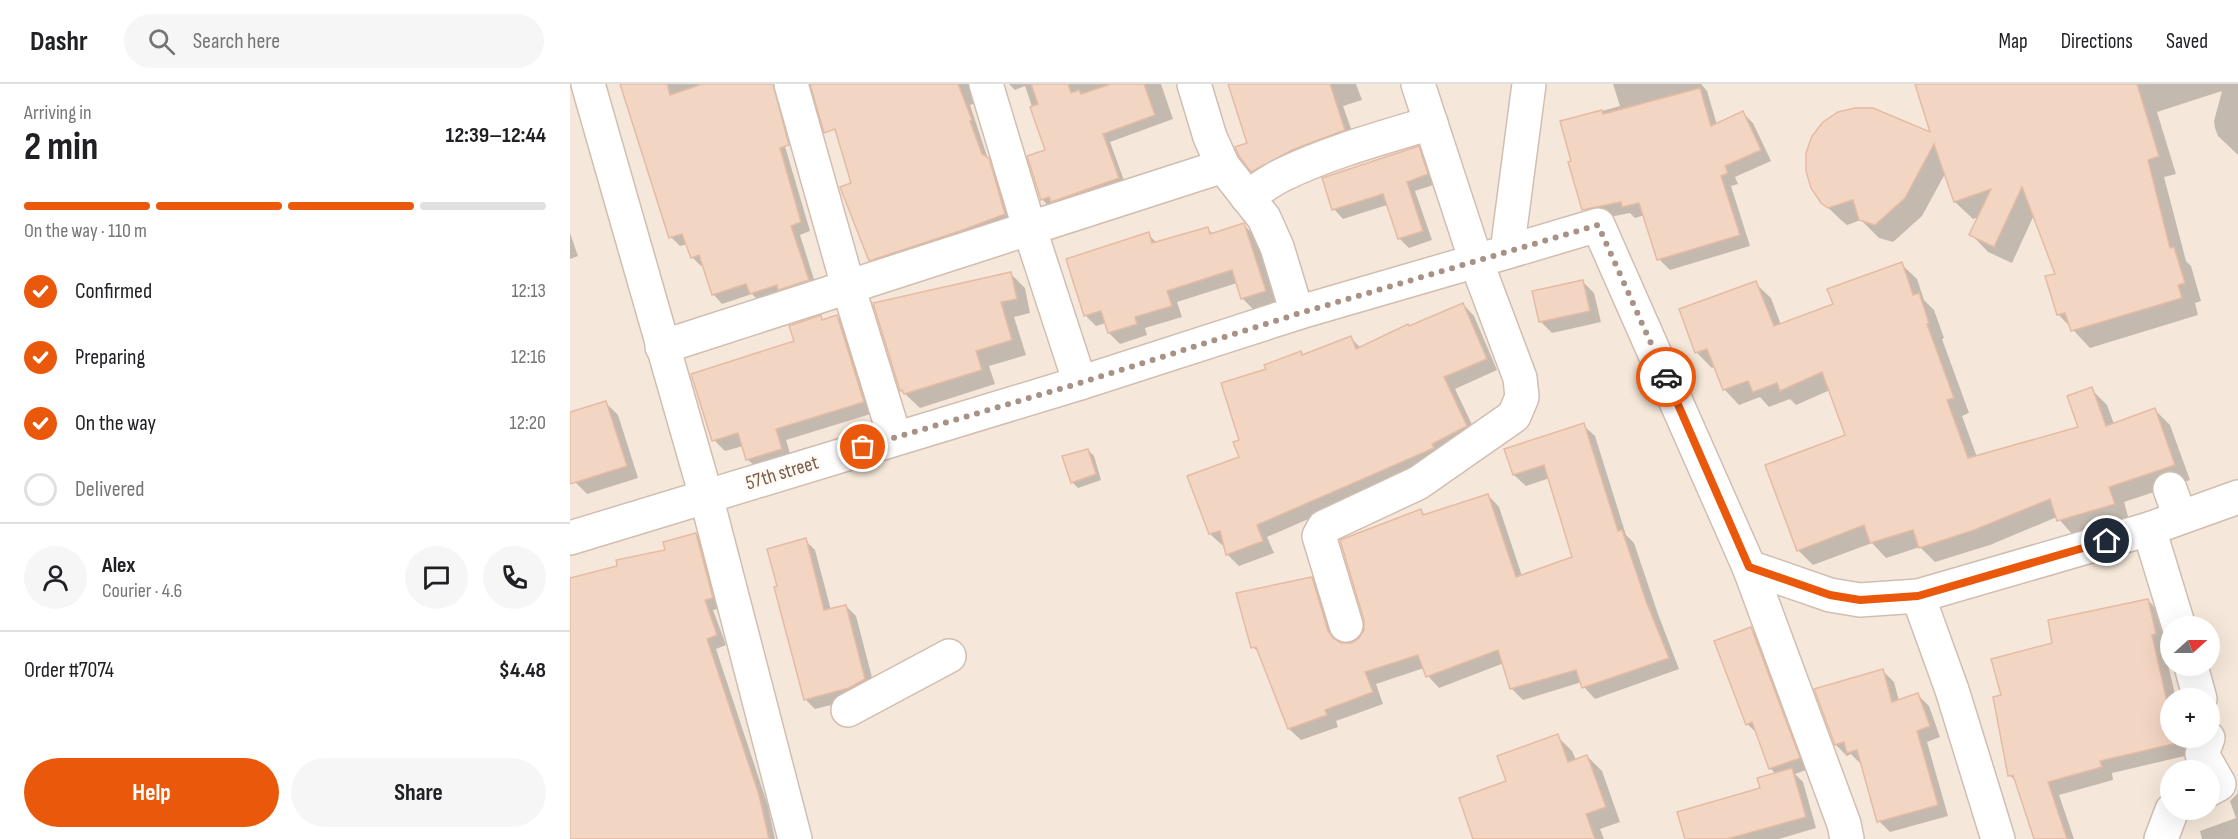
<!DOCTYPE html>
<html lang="en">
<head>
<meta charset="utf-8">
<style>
	:root { --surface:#fff; --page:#f6f6f6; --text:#202124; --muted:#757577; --line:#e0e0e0; --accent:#ea580c }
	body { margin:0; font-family:"Sofia Sans Condensed",sans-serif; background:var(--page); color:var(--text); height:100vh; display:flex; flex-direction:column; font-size:22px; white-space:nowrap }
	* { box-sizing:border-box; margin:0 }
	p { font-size:20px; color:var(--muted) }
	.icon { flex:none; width:33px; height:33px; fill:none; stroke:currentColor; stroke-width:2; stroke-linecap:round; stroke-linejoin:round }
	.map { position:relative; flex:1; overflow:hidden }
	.drawer { display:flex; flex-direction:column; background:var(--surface); width:570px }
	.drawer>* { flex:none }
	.needle { width:39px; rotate:69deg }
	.tools { position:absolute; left:1590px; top:532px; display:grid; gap:12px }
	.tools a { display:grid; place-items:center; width:60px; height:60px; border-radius:50%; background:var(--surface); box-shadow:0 6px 24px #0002; font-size:30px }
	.pin { position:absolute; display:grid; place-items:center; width:51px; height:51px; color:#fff; margin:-26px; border:3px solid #fff; border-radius:50%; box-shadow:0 2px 6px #0007 }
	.courier { position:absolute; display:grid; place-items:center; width:60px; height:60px; margin:-30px; border:4px solid #ea580c; border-radius:50%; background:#fff; color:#222; box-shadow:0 2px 8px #0007 }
	.overview em { font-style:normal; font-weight:700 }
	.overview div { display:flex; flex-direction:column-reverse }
	.overview { display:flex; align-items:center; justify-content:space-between; height:102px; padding:0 24px }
	h1 { font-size:39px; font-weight:700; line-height:45px }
	.bar { display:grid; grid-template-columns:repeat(4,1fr); gap:9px 6px; align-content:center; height:72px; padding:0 24px }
	.bar i { height:8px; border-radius:4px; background:var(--line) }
	.bar .on { background:var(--accent) }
	.bar p { grid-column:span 4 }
	.line { display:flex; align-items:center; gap:15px; padding:0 24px; border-top:2px solid var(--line) }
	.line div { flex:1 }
	.round { display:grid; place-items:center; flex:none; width:63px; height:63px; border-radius:32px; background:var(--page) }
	ol { padding:0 24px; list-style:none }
	li { display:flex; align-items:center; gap:18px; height:66px }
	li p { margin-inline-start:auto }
	li .icon { padding:6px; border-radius:50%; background:var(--accent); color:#fff; stroke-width:4 }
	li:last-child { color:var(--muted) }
	li i { width:33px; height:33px; border:3px solid var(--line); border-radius:50% }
	.button { display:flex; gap:12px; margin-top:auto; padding:12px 24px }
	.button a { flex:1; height:69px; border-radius:36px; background:var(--accent); color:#fff; font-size:24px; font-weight:700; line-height:69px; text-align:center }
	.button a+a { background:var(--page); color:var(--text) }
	header { display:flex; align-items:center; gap:36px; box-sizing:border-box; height:84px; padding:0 30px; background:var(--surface); border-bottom:2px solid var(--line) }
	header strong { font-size:28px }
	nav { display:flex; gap:33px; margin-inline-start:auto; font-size:21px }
	.search { width:420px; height:54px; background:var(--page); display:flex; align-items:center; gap:15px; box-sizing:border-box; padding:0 21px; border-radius:33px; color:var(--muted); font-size:22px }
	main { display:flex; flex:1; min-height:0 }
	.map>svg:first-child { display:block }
	.residential { fill:#f5e8da; fill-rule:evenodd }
	.shadow { fill:#0003 }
	.building { fill:#f3d5c3; stroke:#e6bba3; stroke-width:1.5 }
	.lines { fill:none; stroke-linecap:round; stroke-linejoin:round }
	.minor-casing { stroke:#d1beb0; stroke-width:36 }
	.minor { stroke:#fff; stroke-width:33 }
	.done { stroke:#a89285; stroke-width:6; stroke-dasharray:0 10.8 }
	.route { stroke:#ea580c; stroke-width:8 }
	.labels { text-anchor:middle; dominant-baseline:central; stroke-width:5; stroke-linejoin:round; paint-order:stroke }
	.street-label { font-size:20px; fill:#7a5c4d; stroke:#fffaf3 }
</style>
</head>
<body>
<header>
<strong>Dashr</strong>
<div class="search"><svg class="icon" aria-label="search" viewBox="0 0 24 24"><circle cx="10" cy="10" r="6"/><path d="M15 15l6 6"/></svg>Search here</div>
<nav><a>Map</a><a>Directions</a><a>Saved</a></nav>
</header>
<main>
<section class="drawer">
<div class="overview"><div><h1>2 min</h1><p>Arriving in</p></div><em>12:39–12:44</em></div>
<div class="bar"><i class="on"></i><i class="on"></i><i class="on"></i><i></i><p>On the way · 110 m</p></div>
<ol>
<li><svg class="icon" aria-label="check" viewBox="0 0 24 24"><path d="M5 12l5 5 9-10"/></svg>Confirmed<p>12:13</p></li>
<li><svg class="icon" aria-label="check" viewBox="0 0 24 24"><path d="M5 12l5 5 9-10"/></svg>Preparing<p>12:16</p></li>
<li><svg class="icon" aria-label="check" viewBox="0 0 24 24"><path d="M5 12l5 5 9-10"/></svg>On the way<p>12:20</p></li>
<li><i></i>Delivered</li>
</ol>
<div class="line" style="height:108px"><a class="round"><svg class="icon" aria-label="person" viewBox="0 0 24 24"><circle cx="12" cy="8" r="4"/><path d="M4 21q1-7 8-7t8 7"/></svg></a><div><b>Alex</b><p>Courier · 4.6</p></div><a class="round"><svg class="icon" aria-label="chat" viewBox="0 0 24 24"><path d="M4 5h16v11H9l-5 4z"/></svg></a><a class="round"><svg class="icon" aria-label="phone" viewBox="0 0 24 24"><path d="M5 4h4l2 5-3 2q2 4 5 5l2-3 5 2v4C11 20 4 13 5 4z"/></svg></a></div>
<div class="line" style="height:78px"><div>Order #7074</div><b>$4.48</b></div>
<div class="button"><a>Help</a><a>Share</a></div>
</section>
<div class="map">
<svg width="1668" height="755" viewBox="0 0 1668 755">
	<rect width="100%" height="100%" fill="#fdf6ec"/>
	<path class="residential" d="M0,0h1668v755h-1668zM1600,543h40v39h-40zM1600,615h40v39h-40zM1600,687h40v39h-40z"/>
	<g class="shadow">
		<polygon points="51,0 193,0 214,59 240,147 230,151 247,205 190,218 182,210 152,220 143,210 134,181 131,182 122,173 117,160 110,162 101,153"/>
		<polygon points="250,0 408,0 407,19 400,21 422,87 430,95 443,138 313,182 305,174 268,49 264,45"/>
		<polygon points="439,0 591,0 603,35 540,58 556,102 480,124 472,115 477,67 455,2 445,6"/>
		<polygon points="659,0 786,0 792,16 773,22 785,56 693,97 682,87 679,60"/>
		<polygon points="1043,0 1131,0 1137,7 1147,41 1172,28 1183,39 1201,77 1165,93 1168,100 1161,102 1180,162 1100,186 1089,175 1075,131 1065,134 1060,129 1024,136 1014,125 992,38 1050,22"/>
		<polygon points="1350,0 1668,0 1668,71 1648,52 1645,44 1644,37 1652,7 1587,28 1606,90 1594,93 1616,177 1621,182 1631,217 1625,219 1628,231 1520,264 1489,231 1477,193 1487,191 1464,131 1442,179 1418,168 1401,150 1409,133 1403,135 1385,118 1376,88 1352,132 1323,158 1309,154 1291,136 1277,141 1271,136 1252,118 1363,50"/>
		<polygon points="848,64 858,73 866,100 845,107 862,156 839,164 829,154 817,121 773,135 764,125"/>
		<polygon points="674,141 685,152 706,218 683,225 672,214 667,199 607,218 612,233 575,244 577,251 550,260 539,249 536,239 526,242 515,231 578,150 587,159 637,144 643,150"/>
		<polygon points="0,149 8,172 0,175"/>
		<polygon points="1331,180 1347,195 1354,216 1364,226 1374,254 1372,255 1399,329 1392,332 1407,373 1510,344 1521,305 1537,321 1544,340 1585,326 1600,341 1620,396 1554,418 1559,436 1503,451 1487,433 1420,461 1365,478 1350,463 1316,474 1302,459 1243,481 1228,466 1277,352 1260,306 1226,321 1220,315 1199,323 1190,313 1169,321 1154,305 1145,282 1142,284 1126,268 1185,199 1201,214 1211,241 1264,221"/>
		<polygon points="440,189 455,204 460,229 444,233 456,271 419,282 425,300 350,324 331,306"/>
		<polygon points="1012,197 1024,209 1031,238 982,249 970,237"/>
		<polygon points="893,220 904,232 927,286 885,305 908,353 874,376 697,453 704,469 669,482 658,471 655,460 652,461 640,450 671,374 670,357 698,286 730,269 733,272 781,254 791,264"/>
		<polygon points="267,232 278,244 304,329 216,356 222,376 189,386 177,375 173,362 155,367 144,356 225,258 250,233 254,237"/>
		<polygon points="36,319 48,331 68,394 17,410 5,398 0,381 0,330"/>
		<polygon points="1013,341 1025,352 1056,451 1064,459 1088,530 1109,585 1025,615 1014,603 1012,598 953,616 941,604 934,579 869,604 858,592 854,584 806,600 813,620 766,637 768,643 731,656 719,645 692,572 683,563 741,495 753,507 769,560 782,560 790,555 851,427 856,432 918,411 929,423 952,492 1004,474 980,394 956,402 944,391 936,366"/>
		<polygon points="518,366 524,372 531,396 508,404 502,398"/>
		<polygon points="126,450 136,460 152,524 143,526 156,561 146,565 198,722 205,755 0,755 0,495 97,467"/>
		<polygon points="235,456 245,466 261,526 276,522 286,532 305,605 289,614 245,625 235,615"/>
		<polygon points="1578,516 1590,529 1597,562 1594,563 1606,615 1600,615 1600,654 1615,654 1619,671 1542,689 1543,696 1489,711 1504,755 1466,755 1447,698 1439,691 1433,612 1484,560"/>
		<polygon points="1181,545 1191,555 1239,685 1225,690 1233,698 1246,744 1209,755 1116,755 1109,729 1191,705 1206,690 1201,685 1188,650 1177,640"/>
		<polygon points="1313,587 1324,598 1329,617 1348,611 1359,622 1370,653 1357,658 1378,732 1320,748 1309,737 1292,678 1290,679 1281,670 1277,672 1266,661 1246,606"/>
		<polygon points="987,652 1002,667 1006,676 1017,672 1032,687 1050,738 1030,745 1034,755 905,755 891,714 938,698"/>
		<polygon points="1668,705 1668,755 1632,755 1630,747 1666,734 1660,717 1667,710"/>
	</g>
	<g class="building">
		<polygon points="50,0 97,0 100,11 132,0 203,0 219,61 210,64 231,138 221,142 239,196 208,206 207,201 180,210 176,200 142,211 129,171 121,174 112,150 99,154"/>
		<polygon points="240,0 388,0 402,36 400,37 412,70 419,74 435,130 390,147 299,177 270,103 281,99 265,45 254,49"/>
		<polygon points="461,0 498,0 501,9 509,6 511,10 541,0 574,0 585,31 533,50 549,94 481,118 479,113 471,116 457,72 475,66 460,23 468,20"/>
		<polygon points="658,0 760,0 775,46 722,66 681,88 669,72 665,63 677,59"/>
		<polygon points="1345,0 1567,0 1589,72 1578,76 1600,164 1604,163 1615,199 1608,201 1612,214 1501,247 1495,229 1487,231 1475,192 1485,190 1452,103 1424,163 1399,151 1421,105 1384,118 1364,60 1335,114 1305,141 1289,136 1283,116 1258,124 1251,119 1241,104 1236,87 1236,69 1242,52 1253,38 1268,28 1285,24 1303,24 1360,48"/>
		<polygon points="1130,4 1141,42 1173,27 1191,66 1155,82 1158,89 1151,92 1170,151 1087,176 1069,119 1052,123 1051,118 1012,126 998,78 1001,77 990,37 1032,26 1033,30"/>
		<polygon points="849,62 858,90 837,98 853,147 828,155 813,110 762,126 752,94"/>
		<polygon points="674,139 696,207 671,215 662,186 597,207 602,222 565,233 567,240 538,249 531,227 514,232 496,175 579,148 582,159 638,143 640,150"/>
		<polygon points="1332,178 1343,211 1349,209 1359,239 1357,240 1384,314 1377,316 1398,374 1508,343 1497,312 1522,303 1536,342 1585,324 1605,381 1539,403 1545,420 1487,437 1480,415 1404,446 1349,464 1343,446 1300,459 1294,441 1227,467 1195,381 1275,351 1252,288 1210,307 1207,299 1183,308 1178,297 1153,306 1137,265 1125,269 1109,225 1186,197 1204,242 1263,220 1257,205"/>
		<polygon points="441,188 447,215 431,218 442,256 406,267 412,286 334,310 332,306 330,307 303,219"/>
		<polygon points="1013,196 1020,227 969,238 962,207"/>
		<polygon points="893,219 917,275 874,293 897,342 862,360 864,364 687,441 693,457 656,471 650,447 639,450 617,392 669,373 663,358 669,356 651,299 696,285 694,281 731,267 732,271 781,252 786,265 838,240 839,242"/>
		<polygon points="251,231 252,236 267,231 294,318 206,345 212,365 176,376 168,349 142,357 121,290 224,257 219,242"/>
		<polygon points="36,317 57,382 0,400 0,328"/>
		<polygon points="1014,339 1048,447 1052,446 1076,517 1099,574 1012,604 1006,586 940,605 928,566 856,593 848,571 795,588 803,608 755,626 757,631 718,645 686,563 681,564 666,509 742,493 758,547 763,554 771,559 782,559 789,554 794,546 794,536 770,456 851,425 853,431 918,410 946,493 1002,473 974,381 943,391 934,365"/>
		<polygon points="518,365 526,390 501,399 492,372"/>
		<polygon points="126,449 143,514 135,516 147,551 137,555 189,711 199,755 0,755 0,494 47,482 46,476 95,466 93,458"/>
		<polygon points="236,454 254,526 276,521 295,595 279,604 234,616 204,503 207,502 197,465"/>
		<polygon points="1578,515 1586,550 1582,551 1600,631 1600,654 1606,654 1607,659 1530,677 1532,683 1478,698 1497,755 1464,755 1443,691 1438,692 1423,613 1431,611 1421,575 1482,559 1478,536"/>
		<polygon points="1181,543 1230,674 1199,685 1182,638 1176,641 1144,557"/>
		<polygon points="1313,585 1322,618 1348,609 1360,642 1347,647 1368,721 1307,738 1287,666 1277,669 1274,658 1265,661 1244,605"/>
		<polygon points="988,650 998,678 1017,671 1036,723 1016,730 1025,755 903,755 889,714 936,697 927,672"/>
		<polygon points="1222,684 1236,733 1157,755 1115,755 1107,728 1190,704 1187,694"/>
	</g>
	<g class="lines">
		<defs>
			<g id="minor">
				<polyline points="18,0 136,412 225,755"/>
				<polyline points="221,0 278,202 325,354"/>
				<polyline points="416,0 459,143 510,299"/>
				<polyline points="624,0 640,53 653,82 694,134 707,163 727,229"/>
				<path d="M677,113c11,-7 23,-16 35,-22 47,-23 99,-37 149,-52"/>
				<polyline points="937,168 1028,141 1179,483 1260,511 1290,516 1348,512 1382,606 1428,755"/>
				<polyline points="92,263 653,82"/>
				<polyline points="1600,405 1610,433"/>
				<polyline points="1579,445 1609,543"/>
				<polyline points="0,454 510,299 727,229 937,168 959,0"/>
				<polyline points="1179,483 1274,740 1277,755"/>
				<polyline points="1348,512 1579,445 1668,413"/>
				<polyline points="776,541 749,452 754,443 848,399 944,332 952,313 950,294 906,177 848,0"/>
				<polyline points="1621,582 1630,615"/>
				<polyline points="278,626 379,572"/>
				<polyline points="1638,654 1632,670 1649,700 1640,705"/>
				<polyline points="1591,755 1602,726"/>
			</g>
		</defs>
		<use href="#minor" class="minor-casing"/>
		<use href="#minor" class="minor"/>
	</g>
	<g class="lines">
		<polyline class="done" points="293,363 510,299 727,230 1028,141 1096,293"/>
		<polyline class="route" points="1096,293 1179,483 1260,511 1290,516 1348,512 1537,457"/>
	</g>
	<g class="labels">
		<g class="street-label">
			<text transform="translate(212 389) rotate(-17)">57th street</text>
		</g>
	</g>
</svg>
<div class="tools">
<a><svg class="needle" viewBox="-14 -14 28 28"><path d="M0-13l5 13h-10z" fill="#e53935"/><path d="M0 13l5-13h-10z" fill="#757577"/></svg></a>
<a>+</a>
<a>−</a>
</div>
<div class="pin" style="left:293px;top:363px;background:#ea580c"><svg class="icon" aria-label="bag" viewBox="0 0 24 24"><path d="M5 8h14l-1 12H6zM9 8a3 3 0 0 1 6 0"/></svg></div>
<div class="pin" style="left:1537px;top:457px;background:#1f2937"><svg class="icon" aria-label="home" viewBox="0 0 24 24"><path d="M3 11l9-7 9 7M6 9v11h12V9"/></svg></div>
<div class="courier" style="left:1096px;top:293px"><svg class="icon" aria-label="car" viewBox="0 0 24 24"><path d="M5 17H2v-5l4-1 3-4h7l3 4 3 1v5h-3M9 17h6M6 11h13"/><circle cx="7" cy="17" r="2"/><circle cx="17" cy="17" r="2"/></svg></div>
</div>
</main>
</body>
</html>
